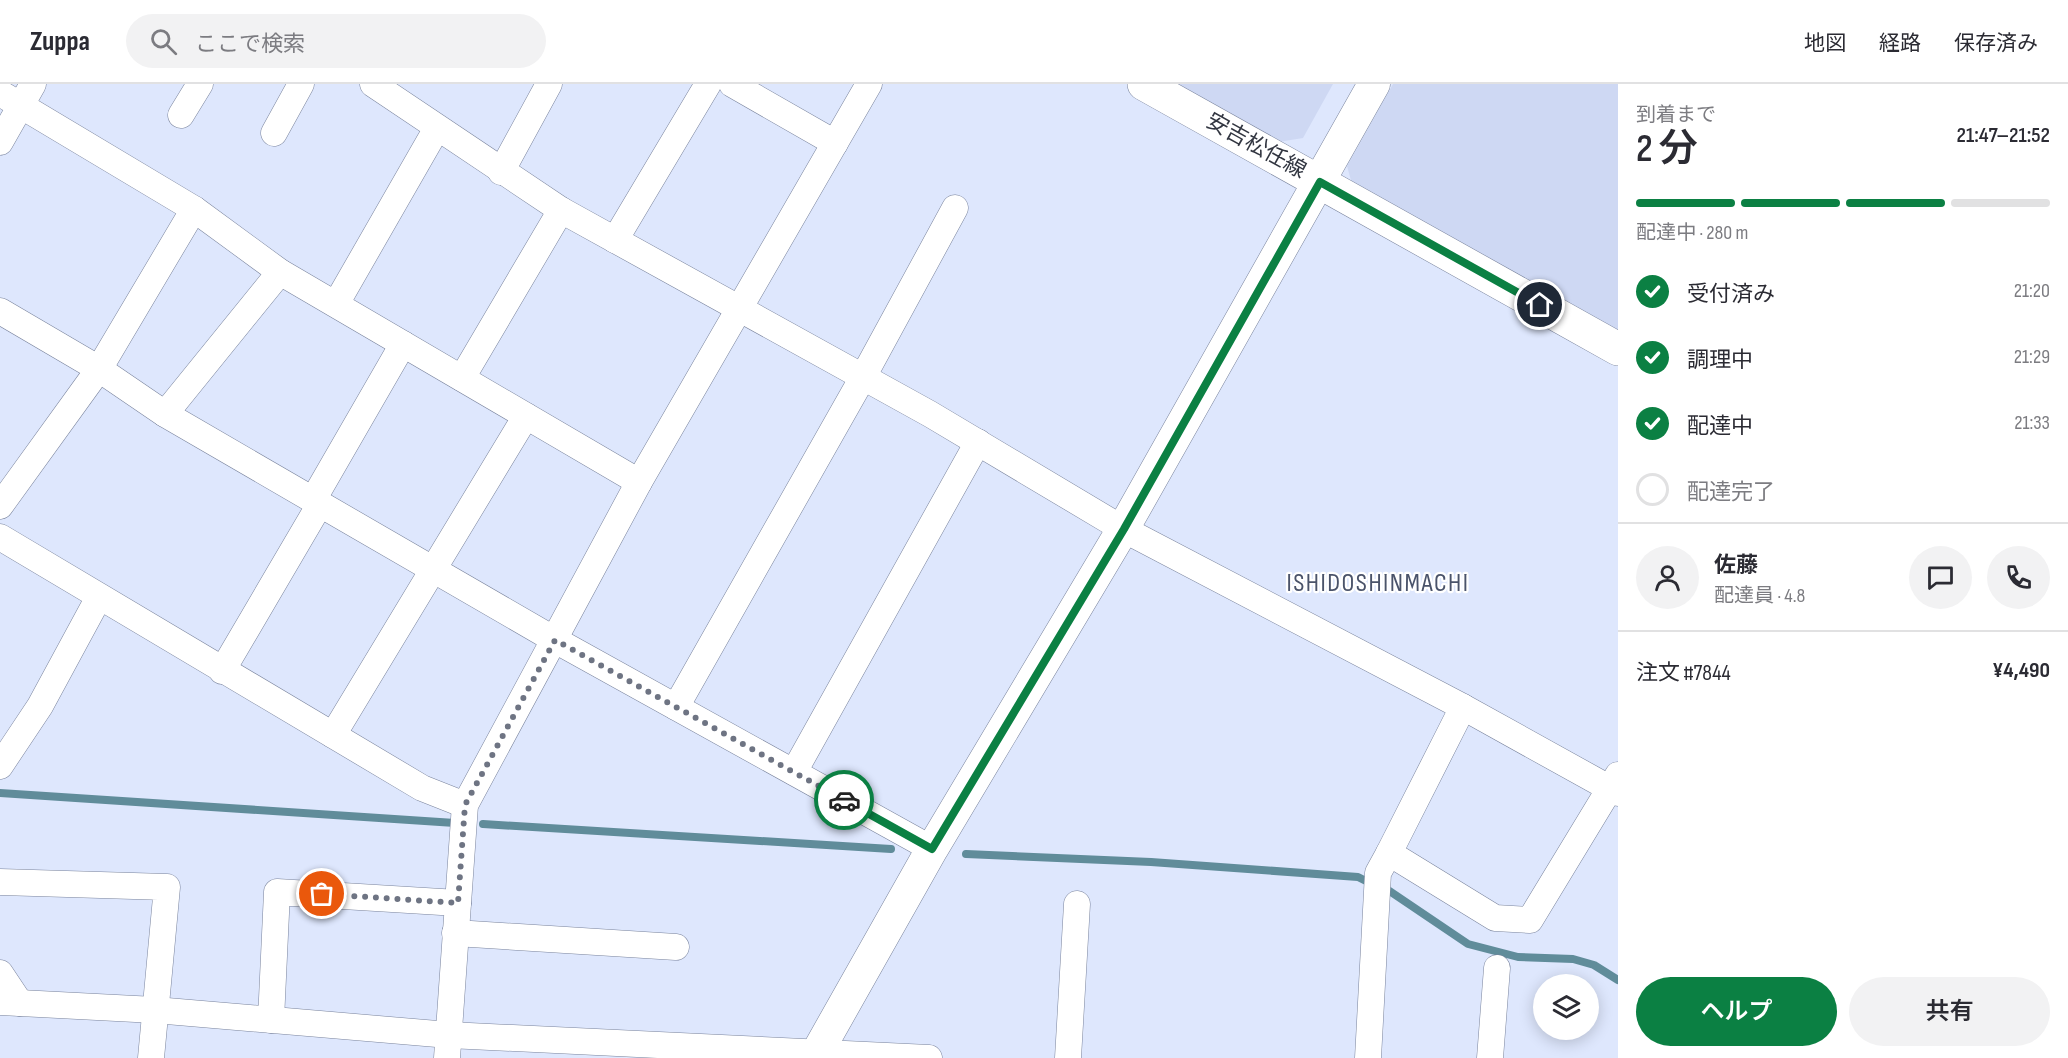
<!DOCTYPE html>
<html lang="ja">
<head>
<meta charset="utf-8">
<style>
	:root { --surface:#fff; --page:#f2f2f3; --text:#2b2b33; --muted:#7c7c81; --line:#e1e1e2; --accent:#0b8043 }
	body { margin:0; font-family:"Sofia Sans Condensed","Noto Sans JP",sans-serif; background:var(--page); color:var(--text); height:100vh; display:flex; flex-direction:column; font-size:22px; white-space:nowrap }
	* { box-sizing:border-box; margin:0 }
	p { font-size:20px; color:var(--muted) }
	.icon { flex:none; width:33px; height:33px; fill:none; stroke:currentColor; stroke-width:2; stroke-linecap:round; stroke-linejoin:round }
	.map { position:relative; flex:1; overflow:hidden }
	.drawer { display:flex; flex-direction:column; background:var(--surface); width:450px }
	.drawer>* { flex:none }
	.fabs { position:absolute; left:1533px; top:890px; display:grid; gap:12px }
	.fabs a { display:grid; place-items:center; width:66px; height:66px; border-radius:50%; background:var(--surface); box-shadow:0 3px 15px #0003; font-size:30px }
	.pin { position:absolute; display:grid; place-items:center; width:51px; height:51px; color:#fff; margin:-26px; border:3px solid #fff; border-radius:50%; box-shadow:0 2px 6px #0007 }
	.courier { position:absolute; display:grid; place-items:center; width:60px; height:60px; margin:-30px; border:4px solid #0b8043; border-radius:50%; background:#fff; color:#222; box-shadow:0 2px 8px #0007 }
	.summary em { font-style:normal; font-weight:600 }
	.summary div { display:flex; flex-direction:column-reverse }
	.summary { display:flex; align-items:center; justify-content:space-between; height:102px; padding:0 18px }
	h1 { font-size:39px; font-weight:600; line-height:45px }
	.bar { display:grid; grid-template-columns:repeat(4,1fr); gap:9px 6px; align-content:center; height:72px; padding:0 18px }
	.bar i { height:8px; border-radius:4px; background:var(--line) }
	.bar .on { background:var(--accent) }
	.bar p { grid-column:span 4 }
	.line { display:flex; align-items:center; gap:15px; padding:0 18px; border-top:2px solid var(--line) }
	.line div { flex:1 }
	.round { display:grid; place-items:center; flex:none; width:63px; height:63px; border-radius:32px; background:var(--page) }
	ol { padding:0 18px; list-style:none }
	li { display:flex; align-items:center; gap:18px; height:66px }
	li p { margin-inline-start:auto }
	li .icon { padding:6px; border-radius:50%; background:var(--accent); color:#fff; stroke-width:4 }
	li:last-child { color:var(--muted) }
	li i { width:33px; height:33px; border:3px solid var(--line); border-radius:50% }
	.cta { display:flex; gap:12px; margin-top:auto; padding:12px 18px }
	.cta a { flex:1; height:69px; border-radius:36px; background:var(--accent); color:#fff; font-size:24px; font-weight:600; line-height:69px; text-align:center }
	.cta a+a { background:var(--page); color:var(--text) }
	header { display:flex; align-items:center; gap:36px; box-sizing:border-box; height:84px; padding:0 30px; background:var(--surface); border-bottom:2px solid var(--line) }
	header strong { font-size:28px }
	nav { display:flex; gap:33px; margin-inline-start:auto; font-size:21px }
	.search { width:420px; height:54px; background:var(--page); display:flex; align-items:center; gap:15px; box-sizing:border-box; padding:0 21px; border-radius:33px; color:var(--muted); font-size:22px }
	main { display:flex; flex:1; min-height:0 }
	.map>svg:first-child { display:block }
	.built { fill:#ced8f3 }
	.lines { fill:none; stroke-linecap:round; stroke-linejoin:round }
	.stream { stroke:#608c9a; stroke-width:8 }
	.minor-casing { stroke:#7a849d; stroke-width:27 }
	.tertiary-casing { stroke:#7a849d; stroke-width:33 }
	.secondary-casing { stroke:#7a849d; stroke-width:34 }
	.minor { stroke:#fff; stroke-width:26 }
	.tertiary { stroke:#fff; stroke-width:32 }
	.secondary { stroke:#fff; stroke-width:33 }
	.done { stroke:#6e7483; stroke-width:6; stroke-dasharray:0 10.8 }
	.route { stroke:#0b8043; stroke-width:8 }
	.labels { text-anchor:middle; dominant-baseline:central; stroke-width:4.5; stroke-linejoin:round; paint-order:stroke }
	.street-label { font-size:22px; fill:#323641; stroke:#fff }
	.quarter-label { font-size:26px; letter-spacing:1.5px; fill:#4a536a; stroke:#fff }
</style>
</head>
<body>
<header>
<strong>Zuppa</strong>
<div class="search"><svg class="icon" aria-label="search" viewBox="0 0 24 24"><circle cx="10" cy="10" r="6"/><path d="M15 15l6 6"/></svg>ここで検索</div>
<nav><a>地図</a><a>経路</a><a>保存済み</a></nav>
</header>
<main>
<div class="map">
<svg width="1618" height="974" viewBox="0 0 1618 974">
	<rect width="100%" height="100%" fill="#dee7fd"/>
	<g class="built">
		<polygon points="1175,0 1333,0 1303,54 1278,58"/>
		<polygon points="1393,0 1618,0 1618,248 1352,100 1347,82"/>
	</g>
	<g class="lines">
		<g class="stream">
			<polyline points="0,709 455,739"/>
			<polyline points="483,740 891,765"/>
			<polyline points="966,770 1151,778 1358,793 1370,799"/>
			<polyline points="1388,806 1468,860 1518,873 1573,875 1594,881 1618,896"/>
		</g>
		<defs>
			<g id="minor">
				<polyline points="373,0 561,126 930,330 1123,445 1463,623 1618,709"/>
				<polyline points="732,0 835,59"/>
				<polyline points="0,9 194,125 280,188 639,398"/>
				<polyline points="181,31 200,0"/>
				<polyline points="274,49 301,0"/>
				<polyline points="0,58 33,0"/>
				<polyline points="501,88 549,0"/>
				<polyline points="615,156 708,0"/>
				<polyline points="336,220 437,44"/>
				<polyline points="0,227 99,285 165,330 320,420 555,556 932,765"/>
				<polyline points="462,294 561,126"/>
				<polyline points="165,330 280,188"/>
				<polyline points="313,416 403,260"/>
				<polyline points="0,422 99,285 194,125"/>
				<polyline points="0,453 422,704 465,721"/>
				<polyline points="222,587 320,420"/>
				<polyline points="676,623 863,293 955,124"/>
				<polyline points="1463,623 1389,769 1495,834 1530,836 1618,691"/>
				<polyline points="333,651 526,332"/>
				<polyline points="0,682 40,622 99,513"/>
				<polyline points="794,688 978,358"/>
				<polyline points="0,798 167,803 151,974"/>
				<polyline points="455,849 676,863"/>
				<polyline points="0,889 20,919"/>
				<polyline points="0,918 155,926 449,951 929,974"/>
				<polyline points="271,936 277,808 458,819"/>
				<polyline points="447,974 465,721 639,398 869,0"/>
				<polyline points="1068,974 1077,820"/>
				<polyline points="1368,974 1378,789 1389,769"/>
				<polyline points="1490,974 1497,884"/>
			</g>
			<polyline id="tertiary" points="814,974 932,765 1123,445 1374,0"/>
			<polyline id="secondary" points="1144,0 1618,265"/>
		</defs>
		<use href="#minor" class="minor-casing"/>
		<use href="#tertiary" class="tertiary-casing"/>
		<use href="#secondary" class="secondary-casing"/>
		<use href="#minor" class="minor"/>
		<use href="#tertiary" class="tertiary"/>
		<use href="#secondary" class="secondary"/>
	</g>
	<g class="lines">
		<polyline class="done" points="322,810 458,819 465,721 555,556 844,716"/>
		<polyline class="route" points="844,716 932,765 1124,445 1320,98 1540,221"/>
	</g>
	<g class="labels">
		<g class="street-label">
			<text transform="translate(1256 62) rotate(29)">安吉松任線</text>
		</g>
		<g class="quarter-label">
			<text x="1378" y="499">ISHIDOSHINMACHI</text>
		</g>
	</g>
</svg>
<div class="fabs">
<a><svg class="icon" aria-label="layers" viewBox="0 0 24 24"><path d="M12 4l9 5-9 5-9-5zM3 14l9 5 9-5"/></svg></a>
</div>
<div class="pin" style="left:322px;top:810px;background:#ea580c"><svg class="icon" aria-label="bag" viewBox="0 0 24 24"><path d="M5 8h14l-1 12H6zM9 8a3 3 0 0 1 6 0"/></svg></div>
<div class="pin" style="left:1540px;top:221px;background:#1f2937"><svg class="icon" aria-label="home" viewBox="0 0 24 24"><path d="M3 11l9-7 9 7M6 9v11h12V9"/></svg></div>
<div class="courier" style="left:844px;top:716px"><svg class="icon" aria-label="car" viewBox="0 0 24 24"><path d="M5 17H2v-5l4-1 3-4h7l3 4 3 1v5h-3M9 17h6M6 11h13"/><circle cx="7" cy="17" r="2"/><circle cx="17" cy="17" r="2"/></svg></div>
</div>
<section class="drawer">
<div class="summary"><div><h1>2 分</h1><p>到着まで</p></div><em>21:47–21:52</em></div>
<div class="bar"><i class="on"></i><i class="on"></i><i class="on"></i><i></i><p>配達中 · 280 m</p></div>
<ol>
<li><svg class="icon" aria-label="check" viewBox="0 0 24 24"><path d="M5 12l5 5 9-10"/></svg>受付済み<p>21:20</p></li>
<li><svg class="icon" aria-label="check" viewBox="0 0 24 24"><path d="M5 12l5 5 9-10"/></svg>調理中<p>21:29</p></li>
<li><svg class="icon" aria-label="check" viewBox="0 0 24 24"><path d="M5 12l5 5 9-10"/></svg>配達中<p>21:33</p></li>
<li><i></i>配達完了</li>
</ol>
<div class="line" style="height:108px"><a class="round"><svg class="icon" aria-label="person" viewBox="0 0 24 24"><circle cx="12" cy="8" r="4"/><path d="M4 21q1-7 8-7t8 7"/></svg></a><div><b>佐藤</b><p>配達員 · 4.8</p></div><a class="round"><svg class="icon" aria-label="chat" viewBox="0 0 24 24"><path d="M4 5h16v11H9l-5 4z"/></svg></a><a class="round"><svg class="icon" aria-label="phone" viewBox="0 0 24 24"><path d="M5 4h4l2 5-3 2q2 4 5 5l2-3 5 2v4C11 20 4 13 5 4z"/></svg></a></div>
<div class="line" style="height:78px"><div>注文 #7844</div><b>¥4,490</b></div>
<div class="cta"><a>ヘルプ</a><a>共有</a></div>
</section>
</main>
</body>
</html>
